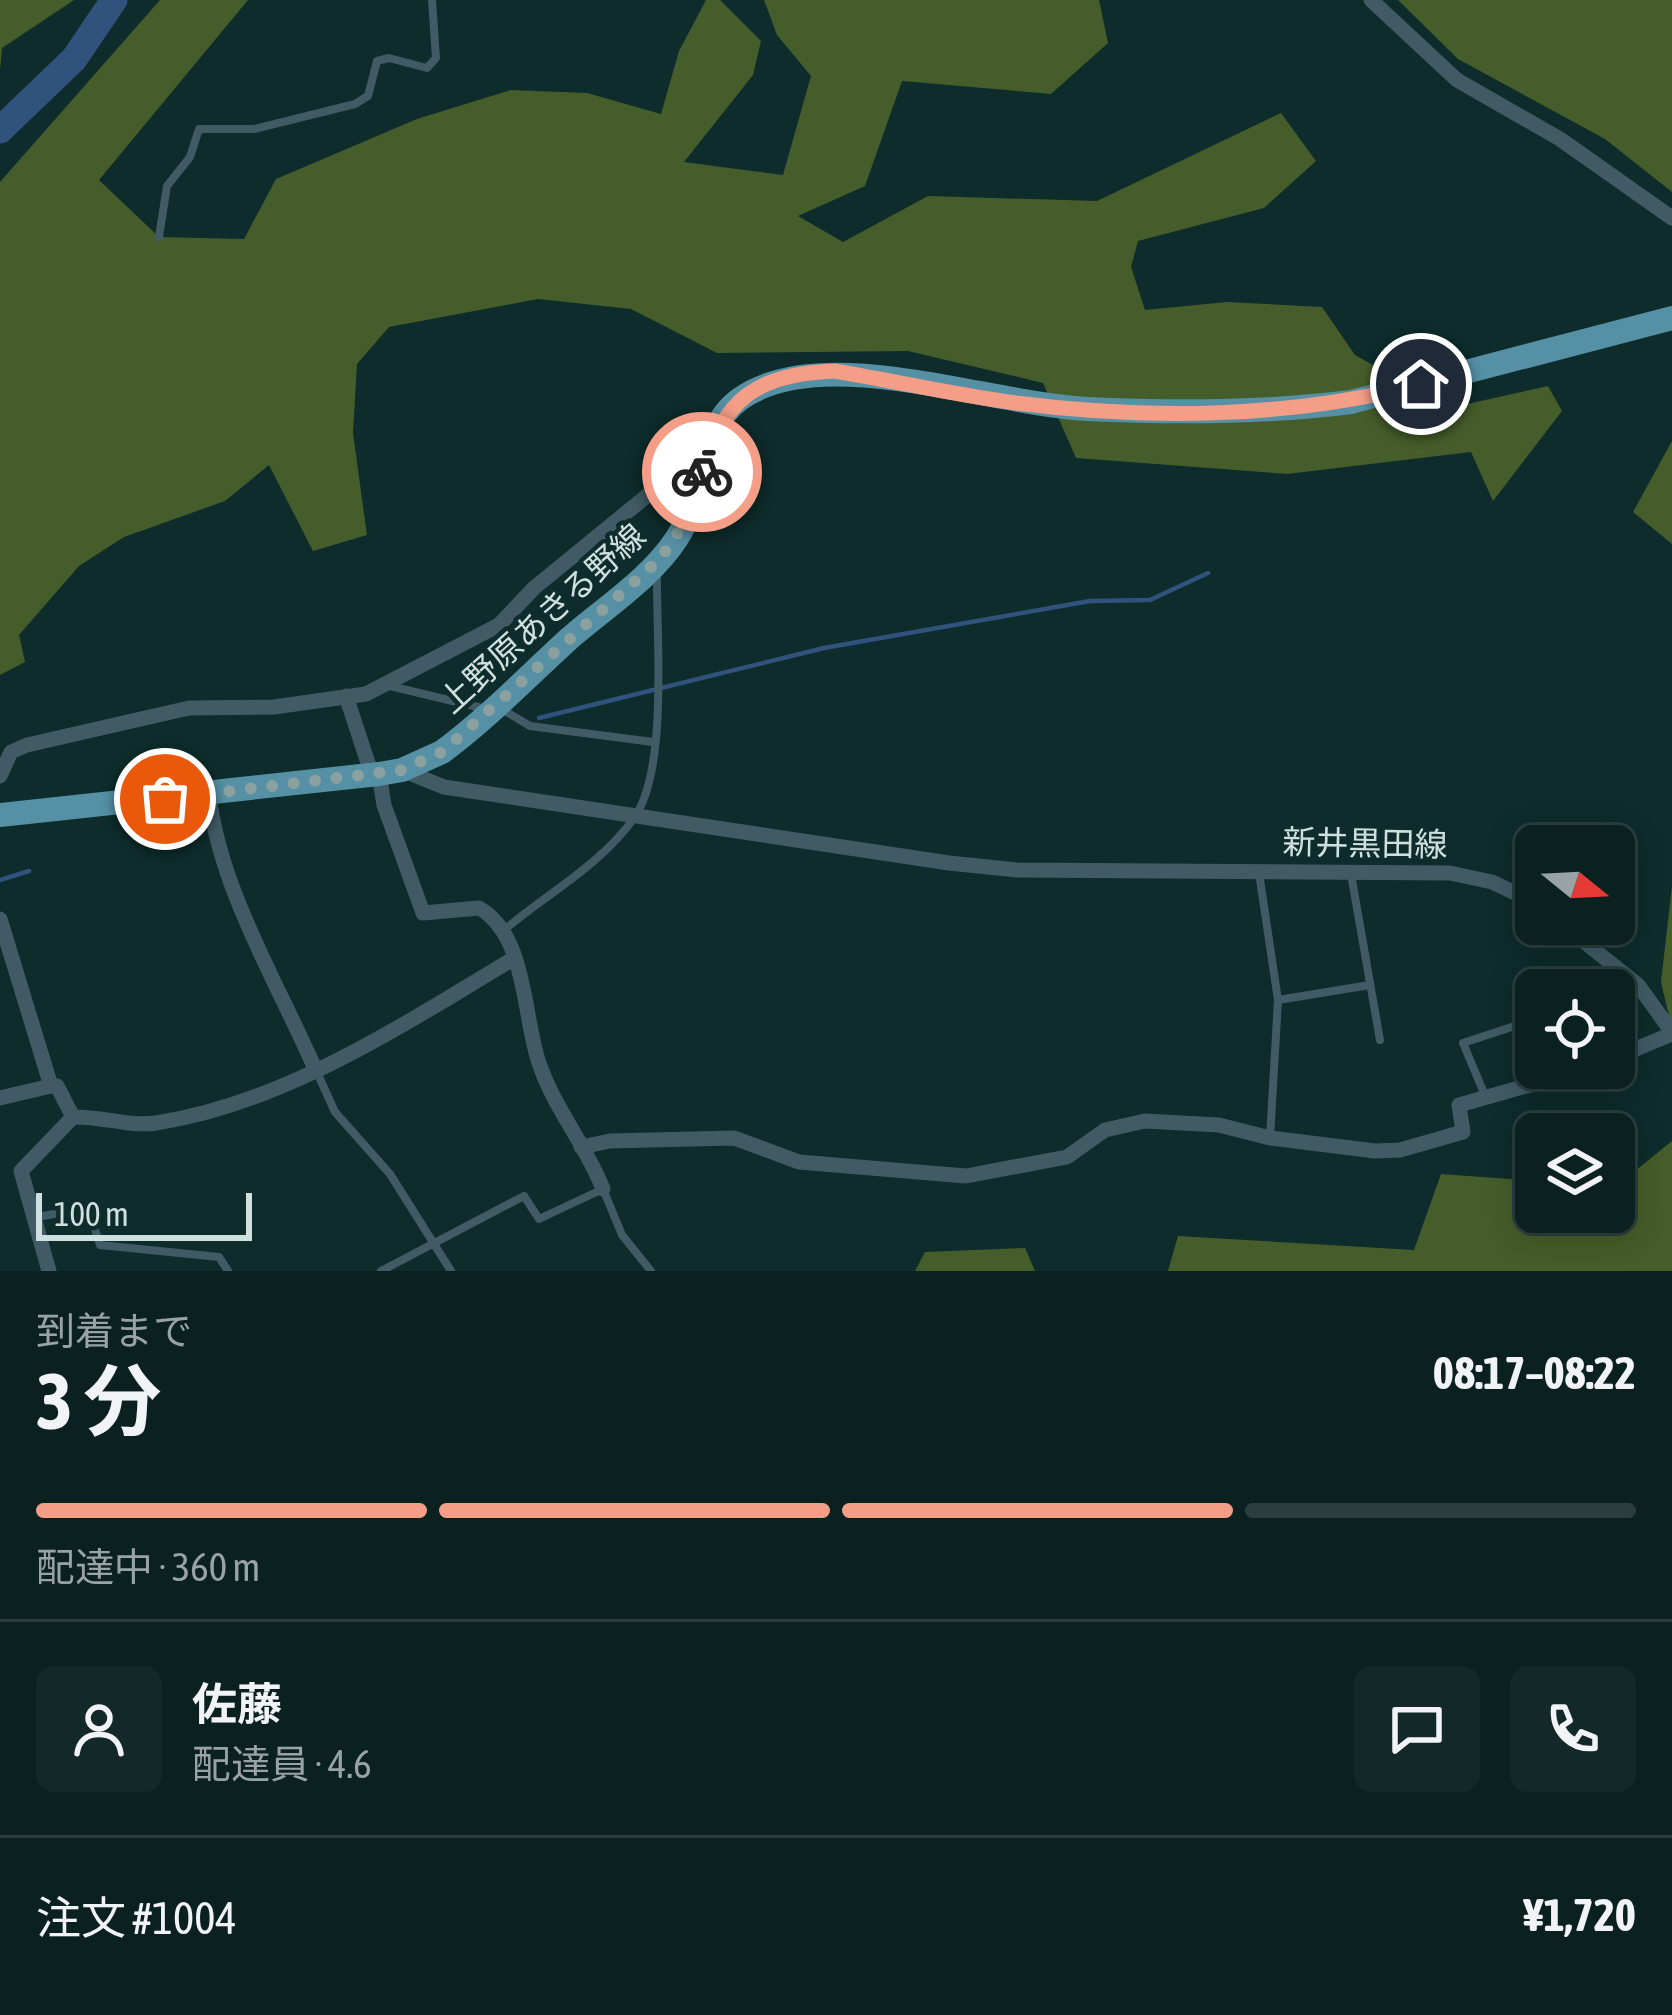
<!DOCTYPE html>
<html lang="ja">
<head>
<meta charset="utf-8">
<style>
	:root { --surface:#0a2120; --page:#132929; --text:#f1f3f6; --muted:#99a3a5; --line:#2a3e3e; --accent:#f49e87 }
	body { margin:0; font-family:"Asap Condensed","Noto Sans JP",sans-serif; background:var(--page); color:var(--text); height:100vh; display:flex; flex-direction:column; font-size:45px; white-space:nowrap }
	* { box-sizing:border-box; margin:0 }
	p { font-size:39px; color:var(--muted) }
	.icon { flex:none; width:66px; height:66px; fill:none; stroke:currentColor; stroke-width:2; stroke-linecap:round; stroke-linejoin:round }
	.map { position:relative; height:1271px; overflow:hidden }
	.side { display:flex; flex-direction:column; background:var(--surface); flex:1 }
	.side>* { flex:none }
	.needle { width:78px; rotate:108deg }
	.fabs { position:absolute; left:1515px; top:825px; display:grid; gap:24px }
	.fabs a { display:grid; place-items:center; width:120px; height:120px; border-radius:18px; background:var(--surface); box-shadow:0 6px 30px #0003,0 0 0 3px var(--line); font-size:60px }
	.scale { position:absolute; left:36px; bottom:30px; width:216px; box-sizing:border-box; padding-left:12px; border:6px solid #cfe0df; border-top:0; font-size:33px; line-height:42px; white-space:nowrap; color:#cfe0df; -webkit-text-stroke:9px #0d2c2b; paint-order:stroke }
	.pin { position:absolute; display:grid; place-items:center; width:102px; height:102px; color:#fff; margin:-51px; border:6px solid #fff; border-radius:50%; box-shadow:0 3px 12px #0007 }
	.courier { position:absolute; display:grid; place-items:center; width:120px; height:120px; margin:-60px; border:9px solid #f49e87; border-radius:50%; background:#fff; color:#222; box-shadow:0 3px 15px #0007 }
	.overview em { font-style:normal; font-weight:700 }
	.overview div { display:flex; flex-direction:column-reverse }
	.overview { display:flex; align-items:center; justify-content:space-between; height:204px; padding:0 36px }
	h1 { font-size:78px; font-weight:700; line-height:90px }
	.bar { display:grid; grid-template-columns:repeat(4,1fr); gap:18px 12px; align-content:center; height:144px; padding:0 36px }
	.bar i { height:15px; border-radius:9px; background:var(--line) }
	.bar .on { background:var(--accent) }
	.bar p { grid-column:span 4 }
	.line { display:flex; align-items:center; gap:30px; padding:0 36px; border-top:3px solid var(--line) }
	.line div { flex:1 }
	.round { display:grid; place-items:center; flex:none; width:126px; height:126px; border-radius:18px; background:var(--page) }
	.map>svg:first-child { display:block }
	.forest { fill:#455d2a }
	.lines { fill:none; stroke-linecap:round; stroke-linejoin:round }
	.stream { stroke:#31527d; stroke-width:4.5 }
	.river { stroke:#31527d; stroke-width:27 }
	.lane { stroke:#405b66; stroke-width:8 }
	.street { stroke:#405b66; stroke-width:15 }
	.primary { stroke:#5690a5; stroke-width:24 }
	.done { stroke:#8ba1a0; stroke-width:12; stroke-dasharray:0 21.6 }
	.route { stroke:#f49e87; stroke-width:15 }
	.labels { text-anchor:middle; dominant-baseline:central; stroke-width:9; stroke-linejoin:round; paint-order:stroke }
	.street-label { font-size:33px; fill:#cfe0df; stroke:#0d2c2b }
</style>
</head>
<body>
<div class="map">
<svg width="1672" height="1271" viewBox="0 0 1672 1271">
	<rect width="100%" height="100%" fill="#0d2c2b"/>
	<g class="forest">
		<polygon points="0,0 74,0 2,48 0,70"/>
		<polygon points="160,0 248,0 99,180 159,237 244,239 276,179 417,119 511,90 587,93 661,114 679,51 706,0 720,0 761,41 753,75 684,162 783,175 811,76 777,35 764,0 1099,0 1108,43 1051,94 902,81 865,186 798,216 843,242 928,196 1097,201 1281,113 1316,161 1264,208 1138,241 1131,267 1145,310 1227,302 1322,307 1355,355 1449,408 1548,386 1562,411 1493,501 1471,452 1287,474 1076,458 1043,383 908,351 717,353 631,309 538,299 389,327 357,364 353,433 367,535 313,551 269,465 225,501 124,537 79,566 19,635 25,662 0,675 0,182"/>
		<polygon points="1398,0 1672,0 1672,192 1605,139 1458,59"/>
		<polygon points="1672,441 1672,544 1633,512"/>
		<polygon points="1672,886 1672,1029 1661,982"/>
		<polygon points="1672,1141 1672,1271 1168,1271 1178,1236 1414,1250 1441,1174 1536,1181 1536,1212 1614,1212 1614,1188"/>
		<polygon points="1025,1248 1035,1271 915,1271 925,1252"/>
	</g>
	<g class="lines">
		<g class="stream">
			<polyline points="539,718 824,648 1090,601 1150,600 1208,573"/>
			<polyline points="0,880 29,871"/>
		</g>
		<polyline class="river" points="0,130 74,59 114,0"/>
		<g class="lane">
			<polyline points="159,237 167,186 190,157 199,129 254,129 355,104 368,96 377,61 389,58 427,68 436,58 432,0"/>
			<polyline points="390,686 486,709"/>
			<polyline points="503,710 530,726 653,742"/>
			<polyline points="1259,873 1278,1000 1270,1138"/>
			<polyline points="1351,874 1380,1040"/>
			<path d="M503,931c43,-37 97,-65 131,-113 35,-49 22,-185 23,-245"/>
			<polyline points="1278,1000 1370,985"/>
			<polyline points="316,1070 335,1112 390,1174 451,1271"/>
			<polyline points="1486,1098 1463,1043 1536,1019"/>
			<polyline points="37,1217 88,1208 100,1245 219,1257 228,1271"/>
			<polyline points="381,1271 524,1196 539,1219 603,1189 622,1235 651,1271"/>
		</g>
		<g class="street">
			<polyline points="1371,0 1457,80 1560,139 1672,218"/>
			<polyline points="346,696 372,775"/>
			<polyline points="402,770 444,787 949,863 1017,870 1450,873 1492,882 1536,903"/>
			<path d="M379,774l5,31 39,108 56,-5c48,27 44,109 60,155 15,45 47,82 64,126"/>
			<polyline points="0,776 11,752 27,745 189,708 274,707 366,694 499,625 534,588 703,450"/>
			<path d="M209,794c10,94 69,189 106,275"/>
			<path d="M0,919l51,167h6l16,31c27,-1 57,10 83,6 130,-20 246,-98 357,-164"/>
			<polyline points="1562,924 1638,985 1672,1032"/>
			<polyline points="1614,1058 1672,1034"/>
			<polyline points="0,1098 51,1086"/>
			<polyline points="581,1147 610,1141 734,1138 799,1162 966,1176 1067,1157 1105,1130 1145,1121 1219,1125 1270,1138 1375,1151 1400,1150 1463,1132 1459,1105 1590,1068"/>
			<polyline points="49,1271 21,1171 73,1117"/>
		</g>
		<path class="primary" d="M0,815l379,-41 23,-4 40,-18c46,-34 86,-76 129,-115 35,-30 81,-60 106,-99 27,-42 21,-109 63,-139 81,-58 248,5 347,10 87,4 177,4 264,-7l321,-84"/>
	</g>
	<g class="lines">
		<polyline class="done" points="165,799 402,770 442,752 660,559 689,516 702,472"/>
		<path class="route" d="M702,472c21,-74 56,-98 132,-101 61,10 121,24 182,32 132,17 277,15 405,-19"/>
	</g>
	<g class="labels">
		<g class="street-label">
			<text transform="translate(542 618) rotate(-42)">上野原あきる野線</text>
			<text transform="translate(1365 843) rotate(1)">新井黒田線</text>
		</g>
	</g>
</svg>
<div class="fabs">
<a><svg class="needle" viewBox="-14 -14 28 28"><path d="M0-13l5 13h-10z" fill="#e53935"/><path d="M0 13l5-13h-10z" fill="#99a3a5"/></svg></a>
<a><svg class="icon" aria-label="locate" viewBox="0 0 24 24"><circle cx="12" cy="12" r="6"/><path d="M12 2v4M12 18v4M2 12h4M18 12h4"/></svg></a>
<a><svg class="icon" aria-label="layers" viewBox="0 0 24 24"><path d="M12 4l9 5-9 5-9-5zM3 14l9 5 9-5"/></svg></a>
</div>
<div class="scale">100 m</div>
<div class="pin" style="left:165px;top:799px;background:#ea580c"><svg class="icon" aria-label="bag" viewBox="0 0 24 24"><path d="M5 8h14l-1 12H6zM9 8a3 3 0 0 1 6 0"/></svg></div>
<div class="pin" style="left:1421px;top:384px;background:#1f2937"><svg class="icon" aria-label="home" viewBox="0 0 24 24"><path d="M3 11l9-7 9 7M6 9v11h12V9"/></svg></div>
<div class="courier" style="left:702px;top:472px"><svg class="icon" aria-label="bike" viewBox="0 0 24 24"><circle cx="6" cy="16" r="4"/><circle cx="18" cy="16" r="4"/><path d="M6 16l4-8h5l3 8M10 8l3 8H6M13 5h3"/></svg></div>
</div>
<section class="side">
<div class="overview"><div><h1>3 分</h1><p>到着まで</p></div><em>08:17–08:22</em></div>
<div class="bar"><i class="on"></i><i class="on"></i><i class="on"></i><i></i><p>配達中 · 360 m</p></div>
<div class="line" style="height:216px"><a class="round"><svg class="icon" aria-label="person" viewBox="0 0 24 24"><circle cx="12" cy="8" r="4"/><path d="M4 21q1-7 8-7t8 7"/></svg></a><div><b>佐藤</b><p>配達員 · 4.6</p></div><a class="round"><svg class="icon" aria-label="chat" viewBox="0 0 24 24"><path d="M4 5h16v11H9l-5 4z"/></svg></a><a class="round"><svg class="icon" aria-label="phone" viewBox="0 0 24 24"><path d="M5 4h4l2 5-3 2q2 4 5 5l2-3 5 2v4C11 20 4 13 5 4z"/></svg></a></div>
<div class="line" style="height:156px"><div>注文 #1004</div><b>¥1,720</b></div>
</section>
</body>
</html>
